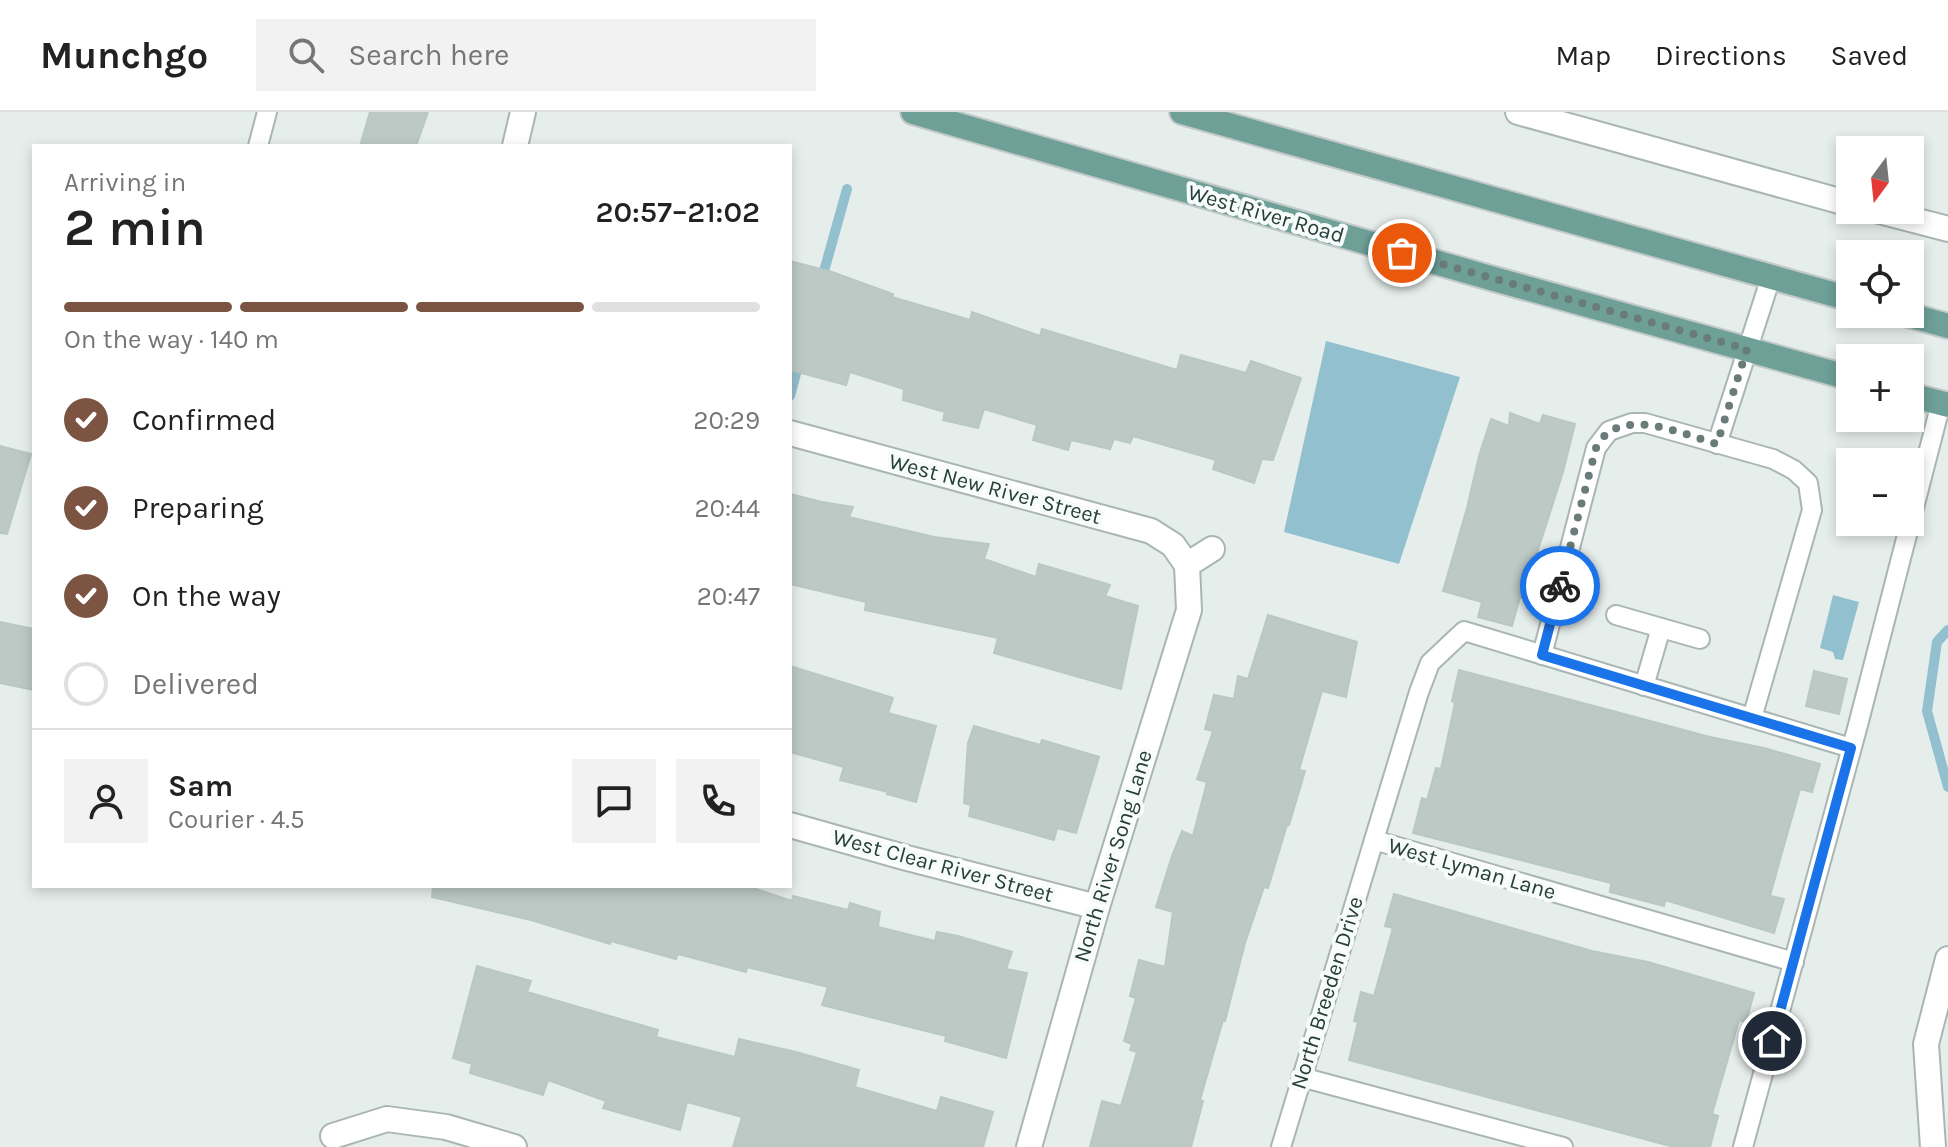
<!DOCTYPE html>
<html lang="en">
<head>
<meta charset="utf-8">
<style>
	:root { --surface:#fff; --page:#f2f2f2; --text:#222; --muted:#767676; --line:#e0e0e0; --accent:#7c5542 }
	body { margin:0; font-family:Karla,sans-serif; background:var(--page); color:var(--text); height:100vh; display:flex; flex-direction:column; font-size:30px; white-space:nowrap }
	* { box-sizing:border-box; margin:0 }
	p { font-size:26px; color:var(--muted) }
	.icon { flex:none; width:44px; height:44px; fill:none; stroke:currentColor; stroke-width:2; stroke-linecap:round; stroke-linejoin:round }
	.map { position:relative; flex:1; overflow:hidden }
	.drawer { position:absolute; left:32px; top:32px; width:760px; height:744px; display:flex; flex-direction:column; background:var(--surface); border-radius:0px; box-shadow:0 4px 12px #0003 }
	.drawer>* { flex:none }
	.needle { width:52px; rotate:195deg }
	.controls { position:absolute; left:1836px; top:24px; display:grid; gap:16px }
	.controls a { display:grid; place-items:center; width:88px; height:88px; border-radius:0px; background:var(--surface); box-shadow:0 4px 12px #0003; font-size:40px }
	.pin { position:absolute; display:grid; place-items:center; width:68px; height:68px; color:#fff; margin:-34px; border:4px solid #fff; border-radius:50%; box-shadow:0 2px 8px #0007 }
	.courier { position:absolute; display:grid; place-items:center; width:80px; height:80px; margin:-40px; border:6px solid #1a73e8; border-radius:50%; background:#fff; color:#222; box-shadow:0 2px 10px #0007 }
	.head em { font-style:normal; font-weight:600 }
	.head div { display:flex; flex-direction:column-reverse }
	.head { display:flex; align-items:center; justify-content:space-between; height:136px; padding:0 32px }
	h1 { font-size:52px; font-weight:600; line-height:60px }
	.bar { display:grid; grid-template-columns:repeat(4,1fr); gap:12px 8px; align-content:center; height:96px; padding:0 32px }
	.bar i { height:10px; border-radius:6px; background:var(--line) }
	.bar .active { background:var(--accent) }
	.bar p { grid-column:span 4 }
	.line { display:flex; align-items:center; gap:20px; padding:0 32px; border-top:2px solid var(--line) }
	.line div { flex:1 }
	.round { display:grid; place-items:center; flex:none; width:84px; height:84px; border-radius:0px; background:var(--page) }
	ol { padding:0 32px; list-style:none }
	li { display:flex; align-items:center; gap:24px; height:88px }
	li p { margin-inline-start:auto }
	li .icon { padding:8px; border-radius:50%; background:var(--accent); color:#fff; stroke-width:4 }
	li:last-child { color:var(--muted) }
	li i { width:44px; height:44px; border:4px solid var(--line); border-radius:50% }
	header { display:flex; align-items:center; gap:48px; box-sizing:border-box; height:112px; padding:0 40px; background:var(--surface); border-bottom:2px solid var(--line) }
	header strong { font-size:38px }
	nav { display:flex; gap:44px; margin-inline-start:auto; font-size:28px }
	.search { width:560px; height:72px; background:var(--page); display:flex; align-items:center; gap:20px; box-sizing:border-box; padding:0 28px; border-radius:0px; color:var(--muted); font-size:30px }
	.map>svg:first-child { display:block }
	.water { fill:#93c0cf }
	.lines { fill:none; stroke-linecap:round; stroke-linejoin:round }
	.stream { stroke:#93c0cf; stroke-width:10 }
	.building { fill:#bcc9c5; stroke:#b9c8c3; stroke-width:2 }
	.service-casing { stroke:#a9b6b3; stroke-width:22 }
	.minor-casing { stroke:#a9b6b3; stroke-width:28 }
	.primary-casing { stroke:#c2c9c8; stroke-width:28 }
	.service { stroke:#fff; stroke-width:18 }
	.minor { stroke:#fff; stroke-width:24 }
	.primary { stroke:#6ea098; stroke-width:24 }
	.done { stroke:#697c79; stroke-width:8; stroke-dasharray:0 14.4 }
	.route { stroke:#1a73e8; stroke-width:10 }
	.labels { text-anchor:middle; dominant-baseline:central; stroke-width:8; stroke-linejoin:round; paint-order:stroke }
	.street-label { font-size:22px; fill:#263f3b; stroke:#f7fbf9 }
</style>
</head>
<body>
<header>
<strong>Munchgo</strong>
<div class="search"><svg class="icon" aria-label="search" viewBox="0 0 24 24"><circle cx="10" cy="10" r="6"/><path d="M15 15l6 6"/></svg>Search here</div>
<nav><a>Map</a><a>Directions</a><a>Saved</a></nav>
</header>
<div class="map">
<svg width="1948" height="1035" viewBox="0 0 1948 1035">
	<rect width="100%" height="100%" fill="#e6eeeb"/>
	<g class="water">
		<polygon points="1326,229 1460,265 1399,452 1284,420"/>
		<polygon points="1833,483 1859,490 1843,548 1835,547 1833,540 1820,536"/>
	</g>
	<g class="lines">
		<g class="stream">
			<polyline points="821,170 847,77"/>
			<polyline points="790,284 800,247"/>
			<polyline points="1948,518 1937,530 1927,599 1948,675"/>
		</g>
	</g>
	<g class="building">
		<polygon points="370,0 428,0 416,34 360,34"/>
		<polygon points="790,149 832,160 893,182 892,185 970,208 972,200 1040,224 1042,217 1177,258 1181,243 1246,261 1251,249 1301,266 1273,348 1262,347 1254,371 1213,357 1216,348 1133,324 1130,331 1114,327 1110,337 1071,328 1068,338 1033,328 1037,313 984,297 978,316 943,308 945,300 903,288 904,277 850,260 846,273 790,258"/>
		<polygon points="1510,301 1540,312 1543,303 1575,312 1563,360 1537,441 1540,442 1527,487 1520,485 1512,514 1478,505 1482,490 1443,479 1467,396 1479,344 1491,307 1509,314"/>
		<polygon points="0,334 31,342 7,422 0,421"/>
		<polygon points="790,382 822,390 853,395 849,405 934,425 989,432 984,447 1036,465 1039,452 1110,473 1105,484 1138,494 1121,577 994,541 998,526 865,498 866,490 790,472"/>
		<polygon points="1268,503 1357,530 1346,585 1322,579 1299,658 1305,659 1289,713 1287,713 1268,776 1264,775 1245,831 1225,909 1223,908 1200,988 1203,989 1191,1035 1090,1035 1102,989 1121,994 1137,940 1130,938 1132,932 1124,929 1136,886 1130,884 1139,848 1165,855 1173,800 1156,795 1172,744 1182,719 1193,724 1207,670 1197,667 1213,619 1205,617 1214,583 1234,587 1238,564 1248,567"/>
		<polygon points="0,510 34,517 34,578 0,571"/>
		<polygon points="790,554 893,586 888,601 936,614 916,690 887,682 888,680 840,668 844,655 790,640"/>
		<polygon points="1459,558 1710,625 1764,636 1820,652 1812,680 1800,677 1781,744 1770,784 1784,787 1774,821 1665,788 1664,794 1610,780 1611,771 1413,721 1422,686 1427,688 1436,656 1441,657 1455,591 1452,589"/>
		<polygon points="1814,559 1847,567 1839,602 1806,594"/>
		<polygon points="974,614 1040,633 1042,628 1099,645 1076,721 1057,716 1054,728 969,704 971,693 964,691 968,631"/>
		<polygon points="433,774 747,774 792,789 793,784 848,798 850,791 880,800 878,815 935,829 937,820 958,824 1012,840 1006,857 1027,861 1006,946 945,929 946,924 822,893 828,875 747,855 746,860 678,842 676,847 611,829 610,832 531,808 432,785"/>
		<polygon points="1394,782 1592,839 1648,850 1754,881 1746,910 1739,908 1712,1002 1718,1004 1710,1035 1674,1035 1349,948 1358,910 1354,909 1361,880 1374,884 1393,816 1385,814"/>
		<polygon points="477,854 531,869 527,880 658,918 656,925 735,945 739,927 796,940 859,958 855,975 937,999 941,985 993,1000 983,1035 733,1035 742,1005 687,990 680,1018 603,996 606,989 548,968 543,983 470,961 472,952 453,946"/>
	</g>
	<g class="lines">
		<defs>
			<g id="service">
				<polyline points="258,34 267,0"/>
				<polyline points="1717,332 1771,165"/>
				<polyline points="1616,503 1700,527"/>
				<polyline points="1542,543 1596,336 1609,319 1632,311 1645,311 1773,347 1794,358 1808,371 1812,398 1752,606"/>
				<polyline points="1644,574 1661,516"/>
				<polyline points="1794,850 1374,728 1419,580 1430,551 1464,519 1851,636"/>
				<polyline points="1301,965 1563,1035"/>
				<polyline points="1281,1035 1374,728"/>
				<polyline points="1743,1035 1858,613 1941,291"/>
			</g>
			<g id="minor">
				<polyline points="1518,0 1850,92"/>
				<polyline points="515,34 523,0"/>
				<polyline points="1875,98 1948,117"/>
				<polyline points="790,321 1151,419 1173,433 1187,453"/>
				<polyline points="1187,453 1212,437"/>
				<polyline points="790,713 907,746 1097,795"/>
				<polyline points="333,1024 387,1007 446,1015 514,1035"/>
				<polyline points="1029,1035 1097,795 1189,498 1187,453"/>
				<polyline points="1933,1035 1926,932 1948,847"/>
			</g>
			<g id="primary">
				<polyline points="913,0 1494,167 1850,266"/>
				<polyline points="1182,0 1850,187"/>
				<polyline points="1905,202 1948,214"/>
				<polyline points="1910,283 1948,293"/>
			</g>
		</defs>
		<use href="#service" class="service-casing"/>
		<use href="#minor" class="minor-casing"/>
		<use href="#primary" class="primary-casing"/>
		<use href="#service" class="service"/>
		<use href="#minor" class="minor"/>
		<use href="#primary" class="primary"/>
	</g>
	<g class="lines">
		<path class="done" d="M1402,141l345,96 -30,95c-31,-9 -75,-29 -105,-14 -7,3 -12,12 -16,18l-36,138"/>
		<polyline class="route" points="1560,474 1542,543 1851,636 1772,929"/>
	</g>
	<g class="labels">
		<g class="street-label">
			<text transform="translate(1266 102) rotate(16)">West River Road</text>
			<text transform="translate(995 377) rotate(15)">West New River Street</text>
			<text transform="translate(1113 744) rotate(-73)">North River Song Lane</text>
			<text transform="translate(943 754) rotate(15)">West Clear River Street</text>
			<text transform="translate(1472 757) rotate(16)">West Lyman Lane</text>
			<text transform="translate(1327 881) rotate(-73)">North Breeden Drive</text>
		</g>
	</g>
</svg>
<div class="controls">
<a><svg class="needle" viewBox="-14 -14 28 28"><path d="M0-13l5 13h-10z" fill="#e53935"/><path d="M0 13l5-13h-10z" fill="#767676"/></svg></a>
<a><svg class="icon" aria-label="locate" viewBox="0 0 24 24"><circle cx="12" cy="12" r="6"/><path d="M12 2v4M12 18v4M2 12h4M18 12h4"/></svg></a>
<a>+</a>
<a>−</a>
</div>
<div class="pin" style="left:1402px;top:141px;background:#ea580c"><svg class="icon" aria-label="bag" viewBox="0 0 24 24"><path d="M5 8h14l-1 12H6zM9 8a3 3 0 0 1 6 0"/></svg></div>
<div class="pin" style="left:1772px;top:929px;background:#1f2937"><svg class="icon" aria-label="home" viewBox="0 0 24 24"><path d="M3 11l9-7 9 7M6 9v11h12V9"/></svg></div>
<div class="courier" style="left:1560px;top:474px"><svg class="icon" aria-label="bike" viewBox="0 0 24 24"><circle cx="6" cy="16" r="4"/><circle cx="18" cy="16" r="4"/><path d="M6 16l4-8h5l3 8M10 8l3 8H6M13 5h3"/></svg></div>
<section class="drawer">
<div class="head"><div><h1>2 min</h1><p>Arriving in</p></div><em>20:57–21:02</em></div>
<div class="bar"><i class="active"></i><i class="active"></i><i class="active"></i><i></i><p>On the way · 140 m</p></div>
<ol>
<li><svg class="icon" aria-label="check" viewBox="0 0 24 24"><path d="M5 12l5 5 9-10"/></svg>Confirmed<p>20:29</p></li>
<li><svg class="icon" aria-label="check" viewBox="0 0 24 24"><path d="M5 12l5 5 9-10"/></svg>Preparing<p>20:44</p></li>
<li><svg class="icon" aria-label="check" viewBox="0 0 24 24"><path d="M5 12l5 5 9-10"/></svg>On the way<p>20:47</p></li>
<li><i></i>Delivered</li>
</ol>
<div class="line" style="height:144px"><a class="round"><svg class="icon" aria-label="person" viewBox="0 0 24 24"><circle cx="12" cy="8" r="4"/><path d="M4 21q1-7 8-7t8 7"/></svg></a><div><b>Sam</b><p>Courier · 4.5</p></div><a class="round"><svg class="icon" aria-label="chat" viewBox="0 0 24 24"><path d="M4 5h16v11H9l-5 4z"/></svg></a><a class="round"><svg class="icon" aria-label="phone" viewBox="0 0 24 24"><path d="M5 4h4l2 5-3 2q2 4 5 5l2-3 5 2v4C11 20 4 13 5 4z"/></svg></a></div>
</section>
</div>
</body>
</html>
